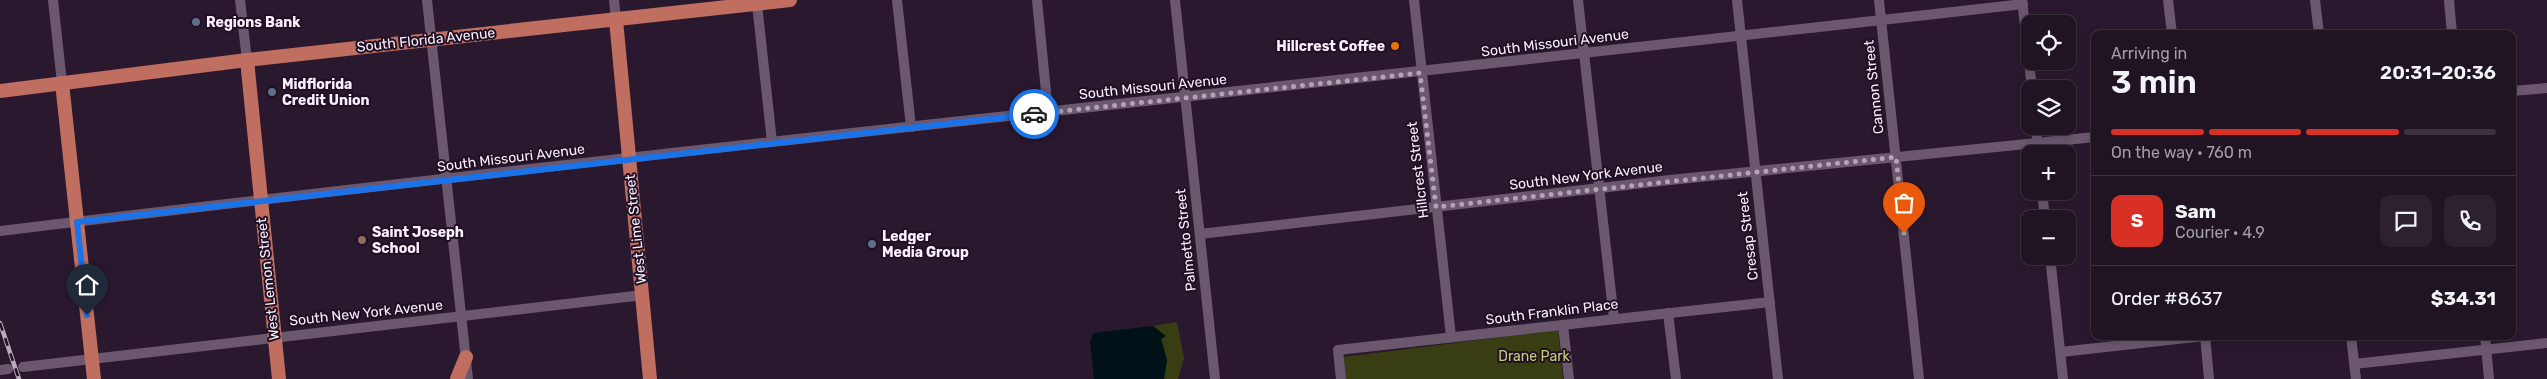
<!DOCTYPE html>
<html lang="en">
<head>
<meta charset="utf-8">
<style>
	:root { --surface:#201322; --page:#2d202f; --text:#f1f3f6; --muted:#a29ea5; --line:#3d3240; --accent:#d93025 }
	body { margin:0; font-family:Rubik,sans-serif; background:var(--page); color:var(--text); height:100vh; display:flex; flex-direction:column; font-size:19px; white-space:nowrap }
	* { box-sizing:border-box; margin:0 }
	p { font-size:16px; color:var(--muted) }
	.icon { flex:none; width:28px; height:28px; fill:none; stroke:currentColor; stroke-width:2; stroke-linecap:round; stroke-linejoin:round }
	.map { position:relative; flex:1; overflow:hidden }
	.sheet { position:absolute; left:2091px; top:30px; width:425px; height:310px; display:flex; flex-direction:column; background:var(--surface); border-radius:10px; box-shadow:0 2px 8px #0003,0 0 0 1px var(--line) }
	.sheet>* { flex:none }
	.fabs { position:absolute; left:2021px; top:15px; display:grid; gap:10px }
	.fabs a { display:grid; place-items:center; width:55px; height:55px; border-radius:10px; background:var(--surface); box-shadow:0 2px 8px #0003,0 0 0 1px var(--line); font-size:25px }
	.pin { position:absolute; display:grid; place-items:center; width:42px; height:42px; color:#fff; margin:-51px -21px; border-radius:50% 50% 50% 0; rotate:-45deg; box-shadow:0 0 5px #0007 }
	.pin .icon { rotate:45deg }
	.courier { position:absolute; display:grid; place-items:center; width:50px; height:50px; margin:-25px; border:4px solid #1a73e8; border-radius:50%; background:#fff; color:#222; box-shadow:0 1px 6px #0007 }
	.summary em { font-style:normal; font-weight:600 }
	.summary div { display:flex; flex-direction:column-reverse }
	.summary { display:flex; align-items:center; justify-content:space-between; height:85px; padding:0 20px }
	h1 { font-size:32px; font-weight:600; line-height:38px }
	.bar { display:grid; grid-template-columns:repeat(4,1fr); gap:8px 5px; align-content:center; height:60px; padding:0 20px }
	.bar i { height:6px; border-radius:4px; background:var(--line) }
	.bar .on { background:var(--accent) }
	.bar p { grid-column:span 4 }
	.line { display:flex; align-items:center; gap:12px; padding:0 20px; border-top:1px solid var(--line) }
	.line div { flex:1 }
	.round { display:grid; place-items:center; flex:none; width:52px; height:52px; border-radius:10px; background:var(--page) }
	.map>svg:first-child { display:block }
	.green { fill:#383d12 }
	.water { fill:#001218 }
	.lines { fill:none; stroke-linecap:round; stroke-linejoin:round }
	.minor { stroke:#6b586f; stroke-width:10 }
	.major { stroke:#bf6e5f; stroke-width:14 }
	.rail-casing { stroke:#b8abbb; stroke-width:4.5 }
	.rail { stroke:#201024; stroke-width:2.5; stroke-dasharray:8; stroke-linecap:butt }
	.done { stroke:#b2a4b5; stroke-width:5; stroke-dasharray:0 9 }
	.route { stroke:#1a73e8; stroke-width:6 }
	.service-dot { fill:#5c6f8a; stroke:#201024; stroke-width:2 }
	.food-dot { fill:#e8710a; stroke:#201024; stroke-width:2 }
	.education-dot { fill:#8d6e63; stroke:#201024; stroke-width:2 }
	.labels { text-anchor:middle; dominant-baseline:central; stroke-width:4; stroke-linejoin:round; paint-order:stroke }
	.poi-label { font-size:14px; font-weight:bold; fill:#fbeffd; stroke:#201024; text-anchor:start }
	.street-label { font-size:14px; fill:#fbeffd; stroke:#201024 }
	.park-label { font-size:14px; fill:#c5d07e; stroke:#201024 }
</style>
</head>
<body>
<div class="map">
<svg width="2547" height="379" viewBox="0 0 2547 379">
	<rect width="100%" height="100%" fill="#2a192e"/>
	<g class="green">
		<polygon points="1177,322 1184,358 1178,379 1164,379 1167,360 1161,339 1165,336 1153,326"/>
		<polygon points="1558,330 1563,379 1346,379 1343,357"/>
	</g>
	<polygon class="water" points="1153,326 1166,336 1161,339 1167,360 1164,379 1094,379 1090,342 1093,333"/>
	<g class="lines">
		<g class="minor">
			<polyline points="53,0 62,83"/>
			<polyline points="240,0 247,60"/>
			<polyline points="427,0 468,379"/>
			<polyline points="614,0 616,20"/>
			<polyline points="897,0 911,127"/>
			<polyline points="1037,0 1048,112"/>
			<polyline points="1175,0 1215,379"/>
			<polyline points="1414,0 1451,337"/>
			<polyline points="1578,0 1614,319"/>
			<polyline points="1737,0 1778,379"/>
			<polyline points="1879,0 1919,379"/>
			<polyline points="2022,0 2032,89"/>
			<polyline points="2168,0 2172,34"/>
			<polyline points="2315,0 2319,34"/>
			<polyline points="2449,0 2452,34"/>
			<polyline points="757,4 772,142"/>
			<polyline points="2512,91 2547,88"/>
			<polyline points="2036,126 2038,154"/>
			<polyline points="2042,191 2045,219"/>
			<path d="M0,231c673,-82 1349,-150 2023,-227"/>
			<polyline points="1200,234 1670,180 2095,137"/>
			<polyline points="2050,256 2063,379"/>
			<polyline points="1668,313 1676,379"/>
			<polyline points="1563,325 1569,379"/>
			<polyline points="2205,336 2209,379"/>
			<polyline points="2351,336 2356,379"/>
			<polyline points="2485,336 2489,379"/>
			<polyline points="2061,352 2204,336"/>
			<polyline points="2354,364 2547,343"/>
			<polyline points="23,367 643,295"/>
			<polyline points="0,370 8,369"/>
			<polyline points="1341,379 1338,350 1770,302"/>
		</g>
		<g class="major">
			<polyline points="616,20 650,379"/>
			<polyline points="247,60 279,379"/>
			<polyline points="62,83 94,379"/>
			<polyline points="0,91 247,60 790,0"/>
			<polyline points="457,379 466,357"/>
		</g>
		<defs>
			<polyline id="rail" points="0,323 19,379"/>
		</defs>
		<use href="#rail" class="rail-casing"/>
		<use href="#rail" class="rail"/>
	</g>
	<g class="lines">
		<polyline class="done" points="1034,114 1420,73 1436,207 1896,157 1904,233"/>
		<polyline class="route" points="87,315 77,222 1034,114"/>
	</g>
	<g class="service-dot">
		<circle cx="196" cy="22" r="5"/>
		<circle cx="272" cy="92" r="5"/>
		<circle cx="872" cy="244" r="5"/>
	</g>
	<circle class="food-dot" cx="1395" cy="46" r="5"/>
	<circle class="education-dot" cx="362" cy="240" r="5"/>
	<g class="labels">
		<g class="poi-label">
			<text x="206" y="22">Regions Bank</text>
			<text x="1385" y="46" text-anchor="end">Hillcrest Coffee</text>
			<text x="282" y="84">Midflorida<tspan x="282" dy="16">Credit Union</tspan></text>
			<text x="372" y="232">Saint Joseph<tspan x="372" dy="16">School</tspan></text>
			<text x="882" y="236">Ledger<tspan x="882" dy="16">Media Group</tspan></text>
		</g>
		<g class="street-label">
			<text transform="translate(426 40) rotate(-6)">South Florida Avenue</text>
			<text transform="translate(1555 43) rotate(-7)">South Missouri Avenue</text>
			<text transform="translate(1153 87) rotate(-6)">South Missouri Avenue</text>
			<text transform="translate(1874 87) rotate(-96)">Cannon Street</text>
			<text transform="translate(511 158) rotate(-7)">South Missouri Avenue</text>
			<text transform="translate(1418 170) rotate(-97)">Hillcrest Street</text>
			<text transform="translate(1586 176) rotate(-7)">South New York Avenue</text>
			<text transform="translate(636 229) rotate(-96)">West Lime Street</text>
			<text transform="translate(1748 236) rotate(-97)">Cresap Street</text>
			<text transform="translate(1186 240) rotate(-96)">Palmetto Street</text>
			<text transform="translate(268 279) rotate(-96)">West Lemon Street</text>
			<text transform="translate(1552 312) rotate(-7)">South Franklin Place</text>
			<text transform="translate(366 313) rotate(-6)">South New York Avenue</text>
		</g>
		<g class="park-label">
			<text x="1534" y="356">Drane Park</text>
		</g>
	</g>
</svg>
<div class="fabs">
<a><svg class="icon" aria-label="locate" viewBox="0 0 24 24"><circle cx="12" cy="12" r="6"/><path d="M12 2v4M12 18v4M2 12h4M18 12h4"/></svg></a>
<a><svg class="icon" aria-label="layers" viewBox="0 0 24 24"><path d="M12 4l9 5-9 5-9-5zM3 14l9 5 9-5"/></svg></a>
<a>+</a>
<a>−</a>
</div>
<div class="pin" style="left:1904px;top:233px;background:#ea580c"><svg class="icon" aria-label="bag" viewBox="0 0 24 24"><path d="M5 8h14l-1 12H6zM9 8a3 3 0 0 1 6 0"/></svg></div>
<div class="pin" style="left:87px;top:315px;background:#1f2937"><svg class="icon" aria-label="home" viewBox="0 0 24 24"><path d="M3 11l9-7 9 7M6 9v11h12V9"/></svg></div>
<div class="courier" style="left:1034px;top:114px"><svg class="icon" aria-label="car" viewBox="0 0 24 24"><path d="M5 17H2v-5l4-1 3-4h7l3 4 3 1v5h-3M9 17h6M6 11h13"/><circle cx="7" cy="17" r="2"/><circle cx="17" cy="17" r="2"/></svg></div>
<section class="sheet">
<div class="summary"><div><h1>3 min</h1><p>Arriving in</p></div><em>20:31–20:36</em></div>
<div class="bar"><i class="on"></i><i class="on"></i><i class="on"></i><i></i><p>On the way · 760 m</p></div>
<div class="line" style="height:90px"><b class="round" style="background:var(--accent);color:#fff">S</b><div><b>Sam</b><p>Courier · 4.9</p></div><a class="round"><svg class="icon" aria-label="chat" viewBox="0 0 24 24"><path d="M4 5h16v11H9l-5 4z"/></svg></a><a class="round"><svg class="icon" aria-label="phone" viewBox="0 0 24 24"><path d="M5 4h4l2 5-3 2q2 4 5 5l2-3 5 2v4C11 20 4 13 5 4z"/></svg></a></div>
<div class="line" style="height:65px"><div>Order #8637</div><b>$34.31</b></div>
</section>
</div>
</body>
</html>
